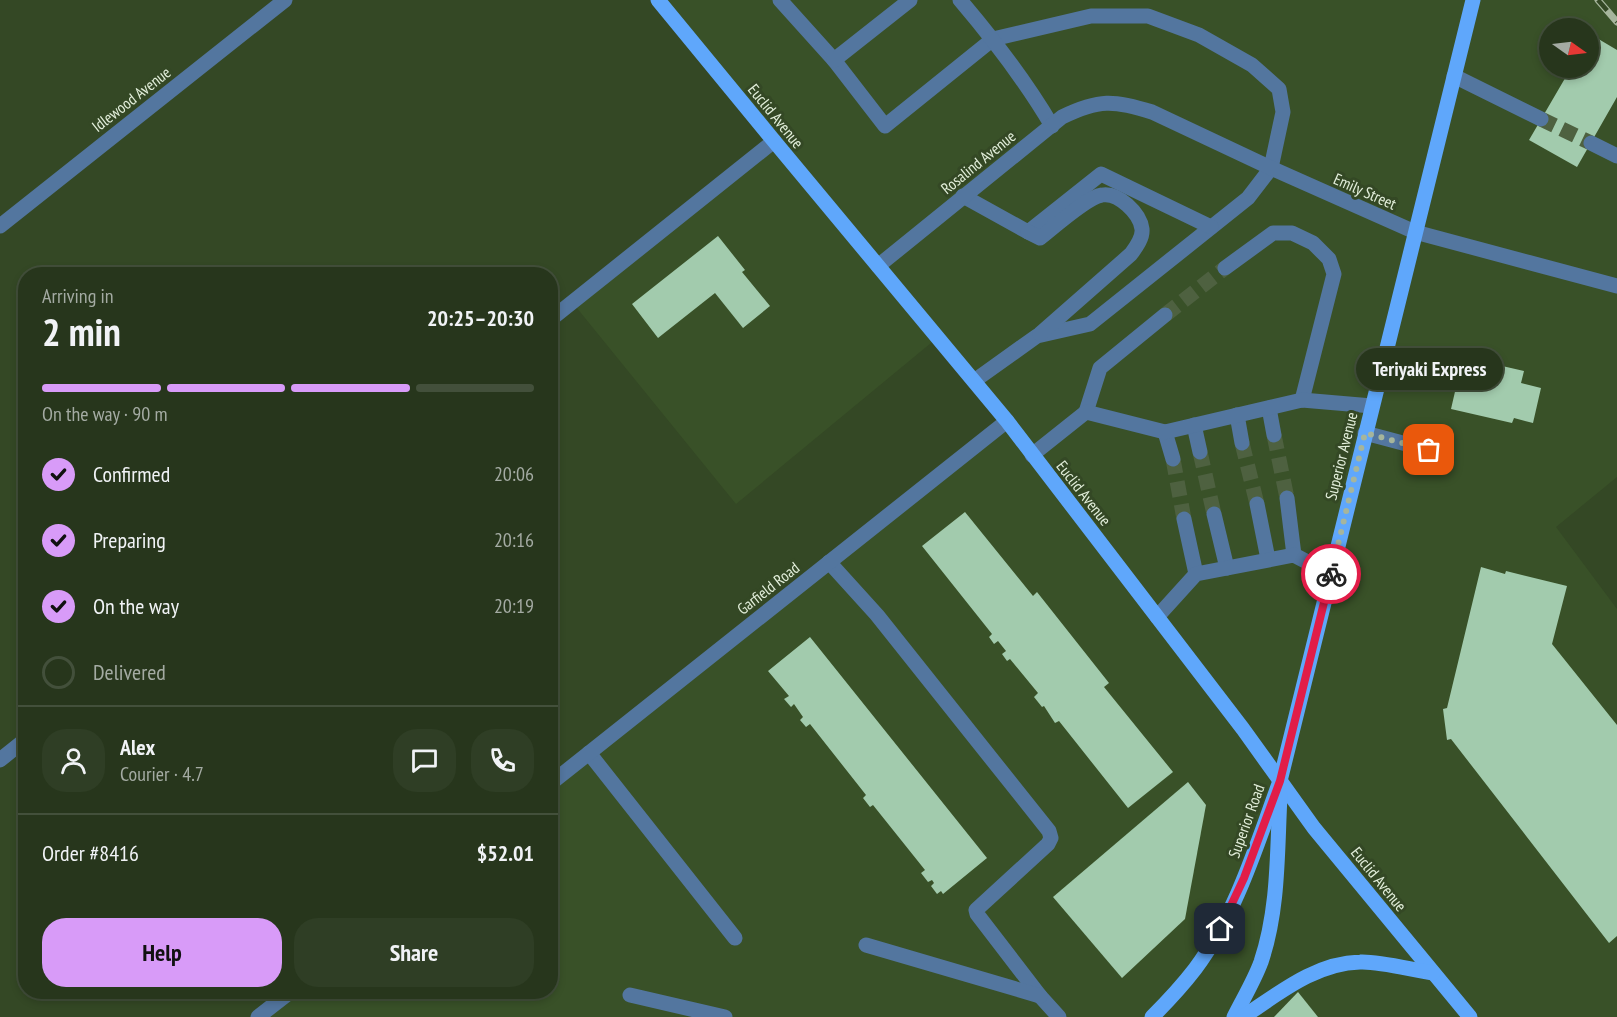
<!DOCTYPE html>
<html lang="en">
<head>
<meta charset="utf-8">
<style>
	:root { --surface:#27361c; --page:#2f3e25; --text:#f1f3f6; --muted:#a4aba3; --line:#43503b; --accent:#d89bf8 }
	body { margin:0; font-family:"PT Sans Narrow",sans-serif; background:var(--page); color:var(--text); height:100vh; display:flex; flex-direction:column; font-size:22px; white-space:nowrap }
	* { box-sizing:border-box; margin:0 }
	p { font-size:20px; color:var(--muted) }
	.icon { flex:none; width:33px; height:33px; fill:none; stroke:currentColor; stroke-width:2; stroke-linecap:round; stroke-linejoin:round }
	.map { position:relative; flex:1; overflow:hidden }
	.details { position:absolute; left:18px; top:267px; width:540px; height:732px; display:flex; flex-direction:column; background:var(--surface); border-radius:24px; box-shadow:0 3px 9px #0003,0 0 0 2px var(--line) }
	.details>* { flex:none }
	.needle { width:39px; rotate:104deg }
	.buttons { position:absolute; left:1539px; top:18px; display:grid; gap:12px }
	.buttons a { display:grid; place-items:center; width:60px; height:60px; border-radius:50%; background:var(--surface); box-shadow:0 3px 9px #0003,0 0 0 2px var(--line); font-size:30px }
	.pin { position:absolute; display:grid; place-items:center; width:51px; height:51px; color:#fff; margin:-26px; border-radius:12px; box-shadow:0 3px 9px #0006 }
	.courier { position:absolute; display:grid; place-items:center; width:60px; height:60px; margin:-30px; border:4px solid #e11d48; border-radius:50%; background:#fff; color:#222; box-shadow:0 2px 8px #0007 }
	.bubble { position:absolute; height:42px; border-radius:21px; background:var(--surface); box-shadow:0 3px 9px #0003,0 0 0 2px var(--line); font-size:20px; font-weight:600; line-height:42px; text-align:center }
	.head em { font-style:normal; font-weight:600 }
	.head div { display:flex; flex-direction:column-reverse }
	.head { display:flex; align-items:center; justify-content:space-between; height:102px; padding:0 24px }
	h1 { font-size:39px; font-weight:600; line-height:45px }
	.bar { display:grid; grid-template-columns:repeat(4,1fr); gap:9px 6px; align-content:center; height:72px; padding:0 24px }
	.bar i { height:8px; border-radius:4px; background:var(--line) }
	.bar .active { background:var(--accent) }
	.bar p { grid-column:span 4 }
	.line { display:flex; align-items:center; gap:15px; padding:0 24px; border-top:2px solid var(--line) }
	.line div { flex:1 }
	.round { display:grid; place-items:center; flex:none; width:63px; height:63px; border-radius:24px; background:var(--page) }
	ol { padding:0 24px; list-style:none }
	li { display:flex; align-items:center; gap:18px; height:66px }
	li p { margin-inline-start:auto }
	li .icon { padding:6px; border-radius:50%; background:var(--accent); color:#111; stroke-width:4 }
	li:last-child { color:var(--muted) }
	li i { width:33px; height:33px; border:3px solid var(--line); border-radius:50% }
	.button { display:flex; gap:12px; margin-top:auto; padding:12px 24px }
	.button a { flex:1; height:69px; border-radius:24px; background:var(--accent); color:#111; font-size:24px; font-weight:600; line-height:69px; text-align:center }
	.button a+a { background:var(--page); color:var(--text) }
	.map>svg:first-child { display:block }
	.built { fill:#395128; fill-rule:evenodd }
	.building { fill:#a2cbad }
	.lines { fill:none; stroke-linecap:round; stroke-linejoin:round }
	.minor-tunnel { stroke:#4e6140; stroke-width:15; stroke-dasharray:15 8; stroke-linecap:butt }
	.minor { stroke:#53769f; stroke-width:15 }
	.major { stroke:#5fa7fb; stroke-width:15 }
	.rail-casing { stroke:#a6b59c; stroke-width:7 }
	.rail { stroke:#344825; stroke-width:4.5; stroke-dasharray:14; stroke-linecap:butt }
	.done { stroke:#a6b59b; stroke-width:6; stroke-dasharray:0 10.8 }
	.route { stroke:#e11d48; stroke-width:8 }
	.labels { text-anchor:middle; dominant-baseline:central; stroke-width:6; stroke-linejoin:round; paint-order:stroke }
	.street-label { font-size:16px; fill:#e3efdb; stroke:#344825 }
</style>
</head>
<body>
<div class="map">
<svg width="1617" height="1017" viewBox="0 0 1617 1017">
	<rect width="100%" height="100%" fill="#344825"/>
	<path class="built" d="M658,0h959v477l-61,50 61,82v408h-1359l32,-25h260l1,-208 456,-363 -70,-83 -201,166 -164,-202 201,-160zM1550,28h38v40h-38z"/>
	<g class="building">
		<polygon points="1590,34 1617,50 1617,97 1577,167 1529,140 1571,68 1588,68"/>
		<polygon points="718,236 745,270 742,272 770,306 743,328 715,293 658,338 632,304"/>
		<polygon points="1463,357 1524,371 1521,383 1541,388 1533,423 1514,418 1512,423 1451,409"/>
		<polygon points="965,512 1033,596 1037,592 1109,683 1104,687 1173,772 1128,808 1059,721 1055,723 1044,706 1042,707 1034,697 1038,693 1010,659 1007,661 1002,654 1006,651 998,641 994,644 989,637 992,634 922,546"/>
		<polygon points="1481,567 1505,574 1506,571 1567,586 1552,644 1617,725 1617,936 1609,943 1451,739 1447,740 1443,709 1447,708"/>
		<polygon points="810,637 987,858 943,894 941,891 937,894 931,886 934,883 932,880 928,882 921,873 925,870 873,805 870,807 863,798 866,795 810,724 806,727 800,720 803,717 794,704 791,707 784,699 789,696 768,671"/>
		<polygon points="1188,782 1206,805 1185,919 1122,978 1053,897"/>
		<polygon points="1298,992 1318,1017 1274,1017"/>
	</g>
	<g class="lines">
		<g class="minor-tunnel">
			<polyline points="1541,119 1591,143"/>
			<polyline points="1165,315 1225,268"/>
			<polyline points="1274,435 1287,498"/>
			<polyline points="1242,443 1257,504"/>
			<polyline points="1200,452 1214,514"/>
			<polyline points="1173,459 1184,519"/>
		</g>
		<g class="minor">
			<polyline points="780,0 834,60 885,126 993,39 1091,16 1148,16 1199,35 1252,65 1279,89 1283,112 1271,168 1248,198 1090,324 1037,336 974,381"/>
			<path d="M960,0c34,40 65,80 92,126"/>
			<polyline points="834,60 910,0"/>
			<polyline points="1454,76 1541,119"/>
			<polyline points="1591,143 1617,156"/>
			<polyline points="963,196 1028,232 1101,174 1211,227"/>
			<polyline points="0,226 285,0"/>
			<path d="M1028,232l12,6c13,-10 47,-41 62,-43 16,-3 38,18 40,34 1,9 -6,18 -11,25l-91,80"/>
			<path d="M878,266l184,-149c37,-18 52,-17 90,-5l119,56 144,64 202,54"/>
			<polyline points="1225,268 1273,233 1292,233 1313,243 1329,259 1334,274 1302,400"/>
			<polyline points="550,320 774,141"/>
			<polyline points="1269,408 1274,435"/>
			<polyline points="1086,412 1100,368 1165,315"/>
			<polyline points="1237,415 1242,443"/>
			<polyline points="1194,425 1200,452"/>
			<polyline points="1165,432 1173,459"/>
			<polyline points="1365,433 1429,450"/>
			<polyline points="1032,455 1086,412 1165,432 1302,400 1372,406"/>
			<polyline points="1287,498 1294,555"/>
			<polyline points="1257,504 1268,559"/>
			<polyline points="1214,514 1227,568"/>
			<polyline points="1184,519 1196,574"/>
			<polyline points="829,562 877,615 1049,831 1051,838 1048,844 976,910 977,914 1040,996 1059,1017"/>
			<polyline points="1157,617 1196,574 1294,555 1330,574"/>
			<polyline points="589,753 735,938"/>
			<polyline points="0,760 26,739"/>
			<polyline points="550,784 1007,421"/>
			<polyline points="866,945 1040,996"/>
			<polyline points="630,995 725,1017"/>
			<polyline points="258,1017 290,992"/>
		</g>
		<g class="major">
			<polyline points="658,0 774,141 1007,421 1243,729 1314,828 1470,1017"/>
			<path d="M1152,1017c15,-15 30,-31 43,-48 41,-55 62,-125 85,-188l193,-781"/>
			<path d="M1234,1017c9,-18 20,-36 27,-55 18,-53 16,-111 19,-166"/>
			<path d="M1243,1017c35,-23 72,-54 117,-55 20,-1 52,8 73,11"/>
		</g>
		<defs>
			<polyline id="rail" points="1598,0 1617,22"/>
		</defs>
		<use href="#rail" class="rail-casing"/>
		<use href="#rail" class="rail"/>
	</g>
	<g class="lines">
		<polyline class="done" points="1331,574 1365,433 1429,450"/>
		<polyline class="route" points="1220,929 1244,878 1280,781 1331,574"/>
	</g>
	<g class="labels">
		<g class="street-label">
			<text transform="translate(131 99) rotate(-38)">Idlewood Avenue</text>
			<text transform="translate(776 116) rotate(51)">Euclid Avenue</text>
			<text transform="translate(978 162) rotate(-39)">Rosalind Avenue</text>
			<text transform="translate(1365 191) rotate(24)">Emily Street</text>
			<text transform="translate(1341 456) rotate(-76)">Superior Avenue</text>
			<text transform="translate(1084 493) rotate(52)">Euclid Avenue</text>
			<text transform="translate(768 588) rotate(-38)">Garfield Road</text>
			<text transform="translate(1246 821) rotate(-70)">Superior Road</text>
			<text transform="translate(1379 879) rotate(51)">Euclid Avenue</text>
		</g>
	</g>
</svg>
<div class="buttons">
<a><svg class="needle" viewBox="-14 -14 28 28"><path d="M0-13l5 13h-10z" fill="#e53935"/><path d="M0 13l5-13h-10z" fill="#a4aba3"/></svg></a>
</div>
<div class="pin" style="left:1429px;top:450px;background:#ea580c"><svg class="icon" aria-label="bag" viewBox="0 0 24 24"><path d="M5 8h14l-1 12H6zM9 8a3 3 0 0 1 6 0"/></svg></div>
<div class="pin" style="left:1220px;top:929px;background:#1f2937"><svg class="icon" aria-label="home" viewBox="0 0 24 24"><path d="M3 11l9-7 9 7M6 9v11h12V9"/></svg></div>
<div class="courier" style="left:1331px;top:574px"><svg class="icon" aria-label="bike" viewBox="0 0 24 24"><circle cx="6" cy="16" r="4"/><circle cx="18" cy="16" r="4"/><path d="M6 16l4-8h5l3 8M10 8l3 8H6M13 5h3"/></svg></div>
<div class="bubble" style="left:1356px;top:348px;width:147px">Teriyaki Express</div>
<section class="details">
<div class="head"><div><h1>2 min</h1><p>Arriving in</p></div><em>20:25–20:30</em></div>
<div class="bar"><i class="active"></i><i class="active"></i><i class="active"></i><i></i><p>On the way · 90 m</p></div>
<ol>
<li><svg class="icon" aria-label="check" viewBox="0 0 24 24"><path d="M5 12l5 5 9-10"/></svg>Confirmed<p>20:06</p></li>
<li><svg class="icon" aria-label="check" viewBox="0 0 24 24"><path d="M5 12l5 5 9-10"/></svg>Preparing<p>20:16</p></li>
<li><svg class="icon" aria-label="check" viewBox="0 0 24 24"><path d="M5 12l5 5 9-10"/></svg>On the way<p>20:19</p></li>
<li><i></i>Delivered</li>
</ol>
<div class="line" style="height:108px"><a class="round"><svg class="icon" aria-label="person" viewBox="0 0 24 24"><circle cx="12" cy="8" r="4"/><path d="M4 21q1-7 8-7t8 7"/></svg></a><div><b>Alex</b><p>Courier · 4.7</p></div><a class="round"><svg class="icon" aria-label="chat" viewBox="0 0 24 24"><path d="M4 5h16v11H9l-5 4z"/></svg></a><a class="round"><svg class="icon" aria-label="phone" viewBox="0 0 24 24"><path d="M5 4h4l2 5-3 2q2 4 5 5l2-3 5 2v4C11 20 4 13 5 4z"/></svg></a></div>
<div class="line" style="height:78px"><div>Order #8416</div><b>$52.01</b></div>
<div class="button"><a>Help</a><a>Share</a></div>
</section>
</div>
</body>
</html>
